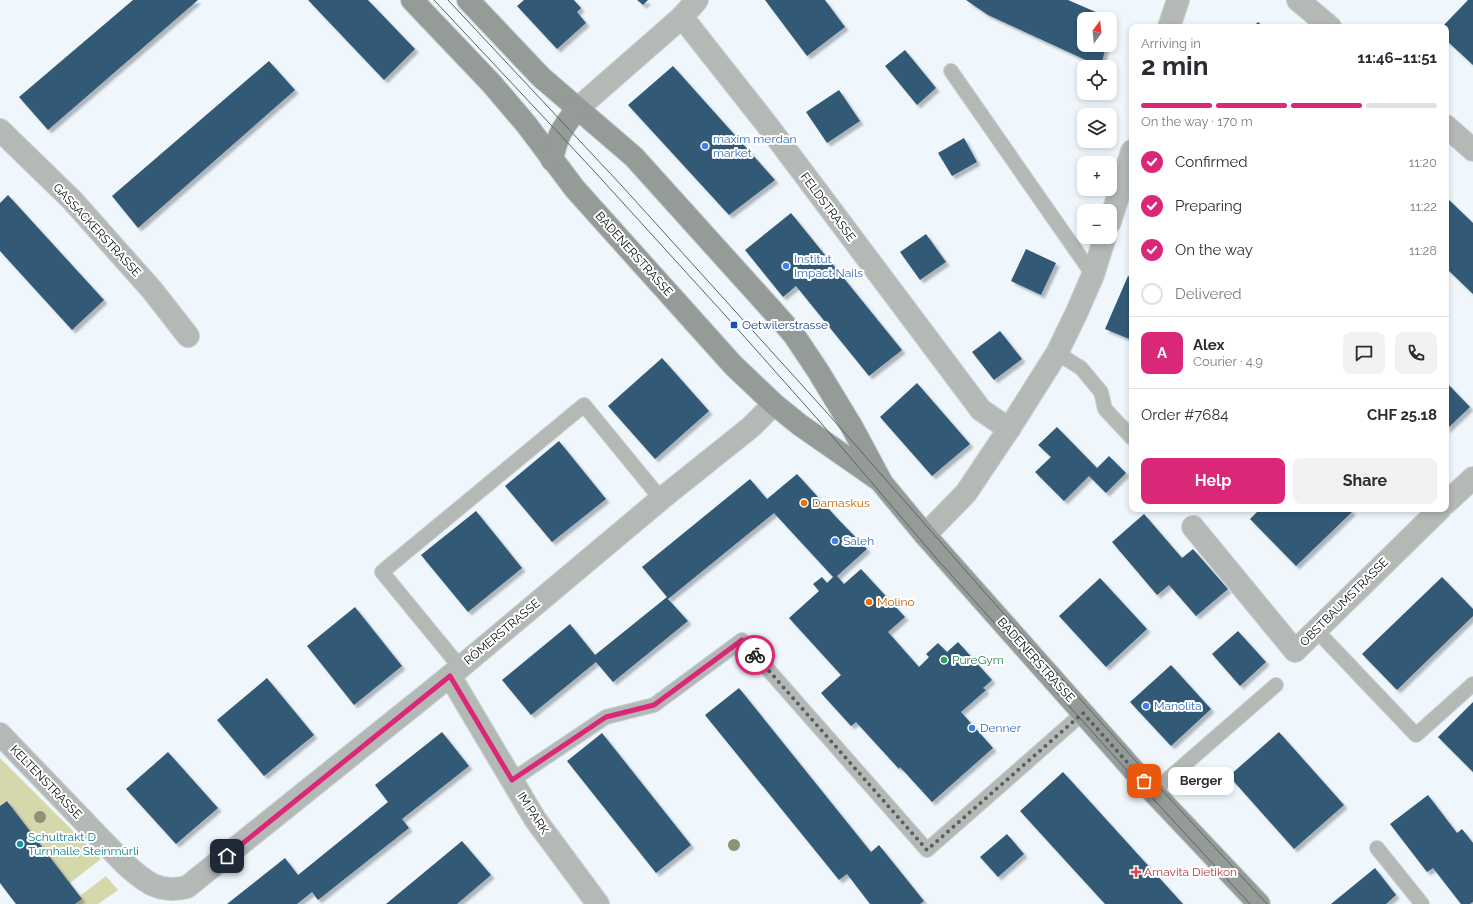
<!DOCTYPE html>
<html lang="en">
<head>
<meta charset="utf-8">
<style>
	:root { --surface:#fff; --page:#f2f2f3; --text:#2b2b33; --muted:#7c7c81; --line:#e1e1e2; --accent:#db2777 }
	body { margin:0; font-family:Raleway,sans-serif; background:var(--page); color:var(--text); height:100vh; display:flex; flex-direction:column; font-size:15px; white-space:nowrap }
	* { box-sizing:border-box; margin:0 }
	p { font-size:13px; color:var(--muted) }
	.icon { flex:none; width:22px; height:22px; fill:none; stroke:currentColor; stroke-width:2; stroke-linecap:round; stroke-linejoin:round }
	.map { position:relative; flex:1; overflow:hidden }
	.side { position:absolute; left:1129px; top:24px; width:320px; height:488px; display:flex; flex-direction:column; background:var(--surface); border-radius:8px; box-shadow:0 2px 6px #0003 }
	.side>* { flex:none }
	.needle { width:26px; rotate:15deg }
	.fabs { position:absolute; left:1077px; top:12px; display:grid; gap:8px }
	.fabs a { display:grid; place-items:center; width:40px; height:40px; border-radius:8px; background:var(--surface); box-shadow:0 2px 6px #0003; font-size:20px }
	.pin { position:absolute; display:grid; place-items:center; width:34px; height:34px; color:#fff; margin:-17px; border-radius:8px; box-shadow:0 2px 6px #0006 }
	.courier { position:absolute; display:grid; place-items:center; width:40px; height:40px; margin:-20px; border:3px solid #db2777; border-radius:50%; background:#fff; color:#222; box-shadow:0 1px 5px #0007 }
	.bubble { position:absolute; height:28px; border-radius:8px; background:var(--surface); box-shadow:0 2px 6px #0003; font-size:13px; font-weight:700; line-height:28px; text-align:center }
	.overview em { font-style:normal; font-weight:700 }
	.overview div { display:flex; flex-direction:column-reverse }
	.overview { display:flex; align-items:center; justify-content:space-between; height:68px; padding:0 12px }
	h1 { font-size:26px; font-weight:700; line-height:30px }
	.bar { display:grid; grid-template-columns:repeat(4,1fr); gap:6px 4px; align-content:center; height:48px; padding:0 12px }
	.bar i { height:5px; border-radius:3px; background:var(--line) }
	.bar .active { background:var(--accent) }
	.bar p { grid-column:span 4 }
	.line { display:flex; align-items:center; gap:10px; padding:0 12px; border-top:1px solid var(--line) }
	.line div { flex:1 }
	.round { display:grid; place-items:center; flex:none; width:42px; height:42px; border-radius:8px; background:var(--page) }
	ol { padding:0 12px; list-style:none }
	li { display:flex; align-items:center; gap:12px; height:44px }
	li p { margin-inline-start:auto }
	li .icon { padding:4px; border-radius:50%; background:var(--accent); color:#fff; stroke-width:4 }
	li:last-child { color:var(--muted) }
	li i { width:22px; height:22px; border:2px solid var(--line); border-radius:50% }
	.primary-button { display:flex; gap:8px; margin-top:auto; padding:8px 12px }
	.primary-button a { flex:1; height:46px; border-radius:8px; background:var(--accent); color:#fff; font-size:16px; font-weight:700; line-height:46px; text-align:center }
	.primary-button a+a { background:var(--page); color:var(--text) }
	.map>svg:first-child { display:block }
	.green { fill:#d5d8aa }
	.building { fill:#335a77; filter:url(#shadow) }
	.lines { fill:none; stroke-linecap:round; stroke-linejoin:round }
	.lane-casing { stroke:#cad2d7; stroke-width:16 }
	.street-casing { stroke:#cad2d7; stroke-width:24 }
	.secondary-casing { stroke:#cad2d7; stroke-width:24 }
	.lane { stroke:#b5b9b6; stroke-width:14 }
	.street { stroke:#b5b9b6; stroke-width:22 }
	.secondary { stroke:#959b97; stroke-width:22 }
	.tram { stroke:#5d6265; stroke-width:1 }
	.tree { fill:#8f9375 }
	.done { stroke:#5a5f62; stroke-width:4; stroke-dasharray:0 7.2 }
	.route { stroke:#db2777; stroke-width:5 }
	.shop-dot { fill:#3f7fe0; stroke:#fff; stroke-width:1.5 }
	.transit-dot { fill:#1a4fb4; stroke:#fff; stroke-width:1.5 }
	.food-dot { fill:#e8710a; stroke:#fff; stroke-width:1.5 }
	.leisure-dot { fill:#2e9e5b; stroke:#fff; stroke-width:1.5 }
	.culture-dot { fill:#0f9aa8; stroke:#fff; stroke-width:1.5 }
	.health-dot { fill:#e0444e; stroke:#fff; stroke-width:1.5 }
	.labels { text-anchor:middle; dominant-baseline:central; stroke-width:4; stroke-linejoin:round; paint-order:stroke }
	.shop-label { font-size:12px; fill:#366cbe; stroke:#fff; text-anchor:start }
	.street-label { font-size:12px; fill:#0a0d0f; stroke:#fff }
	.transit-label { font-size:12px; fill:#164399; stroke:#fff; text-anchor:start }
	.food-label { font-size:12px; fill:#c56008; stroke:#fff; text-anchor:start }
	.leisure-label { font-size:12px; fill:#27864d; stroke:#fff; text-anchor:start }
	.culture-label { font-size:12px; fill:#0d838f; stroke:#fff; text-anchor:start }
	.health-label { font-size:12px; fill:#be3a42; stroke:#fff; text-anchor:start }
</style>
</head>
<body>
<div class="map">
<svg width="1473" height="904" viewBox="0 0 1473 904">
	<defs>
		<filter id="shadow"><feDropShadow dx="3.5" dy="3.5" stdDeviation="1" flood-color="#0004"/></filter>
	</defs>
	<rect width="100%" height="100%" fill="#eff7fd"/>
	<g class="green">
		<polygon points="0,758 101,859 70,883 7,801 0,806"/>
		<polygon points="106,876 118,890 98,904 75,904 82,899 80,896"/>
	</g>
	<g class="building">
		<polygon points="133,0 198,0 48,130 19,97"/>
		<polygon points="308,0 368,0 415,49 384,80"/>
		<polygon points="524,0 574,0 581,8 577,12 586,23 557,49 517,6"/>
		<polygon points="637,0 648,0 643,5"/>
		<polygon points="765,0 825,0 845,27 807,56"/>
		<polygon points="966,0 1068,0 1112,19 1111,27 1110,19 1084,19 1084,45 1106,45 1101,67 988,15"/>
		<polygon points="1468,0 1473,0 1473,65 1446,40 1446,27 1442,27"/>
		<polygon points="1258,22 1264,27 1253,27"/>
		<polygon points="905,50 936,88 917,105 885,66"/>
		<polygon points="269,61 295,90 138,228 112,196"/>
		<polygon points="673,66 775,180 729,215 628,105"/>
		<polygon points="839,90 860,121 827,143 806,112"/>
		<polygon points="964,138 977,162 952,176 938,153"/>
		<polygon points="8,195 104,300 72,330 0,251 0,203"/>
		<polygon points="1446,197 1473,223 1473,294 1446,268"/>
		<polygon points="791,213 902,350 869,376 796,286 783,297 745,250"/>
		<polygon points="926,234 946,262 920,280 900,252"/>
		<polygon points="1026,249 1056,263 1041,295 1011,281"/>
		<polygon points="1128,276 1132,278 1132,340 1105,329"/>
		<polygon points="1000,331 1022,359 994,380 972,352"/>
		<polygon points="662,358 709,411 655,459 608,406"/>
		<polygon points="1446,382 1470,407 1446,430"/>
		<polygon points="917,383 970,444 932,476 880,417"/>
		<polygon points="1057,427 1097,468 1109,456 1126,473 1106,493 1089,476 1064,501 1035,472 1051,457 1038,445"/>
		<polygon points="559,441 606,499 552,542 505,486"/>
		<polygon points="797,474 837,518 867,549 837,576 844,584 861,569 905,617 888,632 919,667 929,657 926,654 938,643 947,652 958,642 992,680 983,688 986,690 961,712 993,748 932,802 900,767 899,769 856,722 851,726 821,693 841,675 789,618 819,591 813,584 822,577 827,583 833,577 774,513 668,599 688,621 613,682 596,662 531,715 502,680 570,624 595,655 667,597 642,567 750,479 767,499"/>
		<polygon points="1260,509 1350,509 1352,512 1296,566 1250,519"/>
		<polygon points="476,511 522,568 468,612 421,555"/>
		<polygon points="1144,514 1182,558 1193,549 1228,589 1196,616 1169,585 1157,595 1112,542"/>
		<polygon points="1442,577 1473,609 1473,616 1397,690 1362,654"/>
		<polygon points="1100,578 1147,629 1106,667 1059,616"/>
		<polygon points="355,607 402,666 354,705 307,646"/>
		<polygon points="1238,631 1266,662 1240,686 1212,654"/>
		<polygon points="1171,665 1211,709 1171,746 1130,702"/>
		<polygon points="267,678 314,735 264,776 217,720"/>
		<polygon points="739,688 871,852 879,845 924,901 920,904 870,904 847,874 839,880 705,715"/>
		<polygon points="1473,702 1473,772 1438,737"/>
		<polygon points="442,732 469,766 402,819 409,828 318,900 312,892 297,904 227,904 285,858 298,875 388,802 375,785"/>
		<polygon points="1279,732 1344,805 1294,849 1229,776"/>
		<polygon points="602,733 691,845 656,873 567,761"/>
		<polygon points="168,752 218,808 176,844 126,789"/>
		<polygon points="1063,772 1094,806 1183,904 1105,904 1051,845 1020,811"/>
		<polygon points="1428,795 1457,833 1462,829 1473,843 1473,902 1470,904 1461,904 1433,868 1427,872 1390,824"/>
		<polygon points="7,801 82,899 75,904 16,904 0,883 0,806"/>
		<polygon points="1007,834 1024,854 998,877 980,857"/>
		<polygon points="462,841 491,875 457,904 386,904"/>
		<polygon points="1375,868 1396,895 1386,904 1331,904"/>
	</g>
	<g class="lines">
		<defs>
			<g id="lane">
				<polyline points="951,71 1093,275"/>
				<polyline points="1057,353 1081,368 1101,392 1105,409 1132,438"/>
				<polyline points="1316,630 1416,735 1473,684"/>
				<polyline points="460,667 382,572 584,405 661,499"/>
				<polyline points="512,780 606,717 654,705 742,640 927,850 1083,713"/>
				<polyline points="1153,792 1276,685"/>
				<polyline points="1377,848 1422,904"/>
			</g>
			<g id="street">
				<polyline points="1298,0 1330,27"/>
				<polyline points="682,17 768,126 981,410 1009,429"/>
				<polyline points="1169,27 1178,0"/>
				<polyline points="577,109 682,17 697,0"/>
				<polyline points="1446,126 1473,150"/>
				<polyline points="0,130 72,200 152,290 188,336"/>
				<polyline points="1110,222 1132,151"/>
				<polyline points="1446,503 1473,478"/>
				<polyline points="1193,527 1295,651 1440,509"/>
				<polyline points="925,535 966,493 1009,429 1057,353 1076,314 1093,275 1105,237"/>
				<polyline points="450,676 535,819 598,904"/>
				<path d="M0,734l125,130c20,18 34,30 62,23l263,-211 211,-177 90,-72 23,-23"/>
			</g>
			<g id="secondary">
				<polyline points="412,0 492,84 526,124 575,189 733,365 774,404 800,425 879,480"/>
				<polyline points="468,0 541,77 634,157 781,320 794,335 818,371 852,427 882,483 925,535 1153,792 1259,904"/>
				<path d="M552,160c5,-24 10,-32 25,-51"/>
			</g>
		</defs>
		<use href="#lane" class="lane-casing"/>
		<use href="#street" class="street-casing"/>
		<use href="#secondary" class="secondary-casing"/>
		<use href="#lane" class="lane"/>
		<use href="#street" class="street"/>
		<use href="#secondary" class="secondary"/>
		<g class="tram">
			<polyline points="434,0 594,171 734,325 821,423 936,558 1132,776 1250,904"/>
			<polyline points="448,0 622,186 829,415 988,596 1159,787 1267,904"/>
		</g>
	</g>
	<g class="tree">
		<circle cx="40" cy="817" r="6"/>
		<circle cx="734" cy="845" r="6"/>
	</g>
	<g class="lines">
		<polyline class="done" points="755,655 927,850 1083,713 1144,781"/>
		<polyline class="route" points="227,856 450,676 512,780 606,717 654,705 742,640 755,655"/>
	</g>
	<g class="shop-dot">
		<circle cx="705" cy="146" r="4"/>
		<circle cx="786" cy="266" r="4"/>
		<circle cx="835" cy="541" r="4"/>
		<circle cx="1146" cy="706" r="4"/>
		<circle cx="972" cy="728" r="4"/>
	</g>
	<rect class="transit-dot" x="730" y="321" width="8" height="8" rx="2"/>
	<g class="food-dot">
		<circle cx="804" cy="503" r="4"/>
		<circle cx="869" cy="602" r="4"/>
	</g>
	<circle class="leisure-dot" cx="944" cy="660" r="4"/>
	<circle class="culture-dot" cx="20" cy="844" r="4"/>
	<path class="health-dot" d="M1134 866h4v4h4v4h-4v4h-4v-4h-4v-4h4z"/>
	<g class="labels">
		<g class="shop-label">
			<text x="713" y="139">maxim merdan<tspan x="713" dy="14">market</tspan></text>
			<text x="794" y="259">Institut<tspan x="794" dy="14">Impact Nails</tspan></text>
			<text x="843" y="541">Saleh</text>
			<text x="1154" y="706">Manolita</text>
			<text x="980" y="728">Denner</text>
		</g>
		<g class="street-label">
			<text transform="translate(828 207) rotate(53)">FELDSTRASSE</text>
			<text transform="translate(97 230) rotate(47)">GASSACKERSTRASSE</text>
			<text transform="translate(634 254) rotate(48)">BADENERSTRASSE</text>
			<text transform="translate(1344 602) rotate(-45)">OBSTBAUMSTRASSE</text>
			<text transform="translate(502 632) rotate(-40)">RÖMERSTRASSE</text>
			<text transform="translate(1036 660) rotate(48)">BADENERSTRASSE</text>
			<text transform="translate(46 782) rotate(46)">KELTENSTRASSE</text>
			<text transform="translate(533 813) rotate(57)">IM PARK</text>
		</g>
		<g class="transit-label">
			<text x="742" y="325">Oetwilerstrasse</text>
		</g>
		<g class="food-label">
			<text x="812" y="503">Damaskus</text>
			<text x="877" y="602">Molino</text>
		</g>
		<g class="leisure-label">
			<text x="952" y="660">PureGym</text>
		</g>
		<g class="culture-label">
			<text x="28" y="837">Schultrakt D<tspan x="28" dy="14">Turnhalle Steinmürli</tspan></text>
		</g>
		<g class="health-label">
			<text x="1144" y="872">Amavita Dietikon</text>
		</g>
	</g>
</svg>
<div class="fabs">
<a><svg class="needle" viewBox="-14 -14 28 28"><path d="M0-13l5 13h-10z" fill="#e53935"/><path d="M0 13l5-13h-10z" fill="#7c7c81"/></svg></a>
<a><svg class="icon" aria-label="locate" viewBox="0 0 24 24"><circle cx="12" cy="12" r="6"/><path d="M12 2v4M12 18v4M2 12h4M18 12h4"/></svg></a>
<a><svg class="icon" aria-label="layers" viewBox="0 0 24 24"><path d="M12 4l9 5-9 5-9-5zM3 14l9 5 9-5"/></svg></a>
<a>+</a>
<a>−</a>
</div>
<div class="pin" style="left:1144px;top:781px;background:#ea580c"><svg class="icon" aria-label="bag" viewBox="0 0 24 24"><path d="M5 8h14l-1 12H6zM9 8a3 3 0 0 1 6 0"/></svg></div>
<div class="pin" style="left:227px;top:856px;background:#1f2937"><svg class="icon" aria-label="home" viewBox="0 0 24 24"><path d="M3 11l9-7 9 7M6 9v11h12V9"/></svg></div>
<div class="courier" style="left:755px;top:655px"><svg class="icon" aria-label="bike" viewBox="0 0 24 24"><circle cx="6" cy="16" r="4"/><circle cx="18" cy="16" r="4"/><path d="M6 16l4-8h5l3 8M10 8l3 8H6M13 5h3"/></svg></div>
<div class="bubble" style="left:1168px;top:767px;width:66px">Berger</div>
<section class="side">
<div class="overview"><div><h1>2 min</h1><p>Arriving in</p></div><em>11:46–11:51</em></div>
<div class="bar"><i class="active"></i><i class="active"></i><i class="active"></i><i></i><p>On the way · 170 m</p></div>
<ol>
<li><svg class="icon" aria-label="check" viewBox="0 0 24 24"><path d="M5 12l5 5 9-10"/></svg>Confirmed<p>11:20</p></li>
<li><svg class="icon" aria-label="check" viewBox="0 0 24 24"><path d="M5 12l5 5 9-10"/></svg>Preparing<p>11:22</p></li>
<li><svg class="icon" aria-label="check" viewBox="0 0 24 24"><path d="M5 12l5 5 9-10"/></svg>On the way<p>11:28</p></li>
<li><i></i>Delivered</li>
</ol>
<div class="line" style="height:72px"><b class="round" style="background:var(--accent);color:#fff">A</b><div><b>Alex</b><p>Courier · 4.9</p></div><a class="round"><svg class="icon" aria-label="chat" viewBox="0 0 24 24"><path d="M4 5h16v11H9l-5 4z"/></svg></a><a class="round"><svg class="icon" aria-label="phone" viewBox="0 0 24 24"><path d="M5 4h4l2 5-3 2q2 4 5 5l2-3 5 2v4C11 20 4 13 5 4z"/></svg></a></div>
<div class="line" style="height:52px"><div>Order #7684</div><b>CHF 25.18</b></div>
<div class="primary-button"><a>Help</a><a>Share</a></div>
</section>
</div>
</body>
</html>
